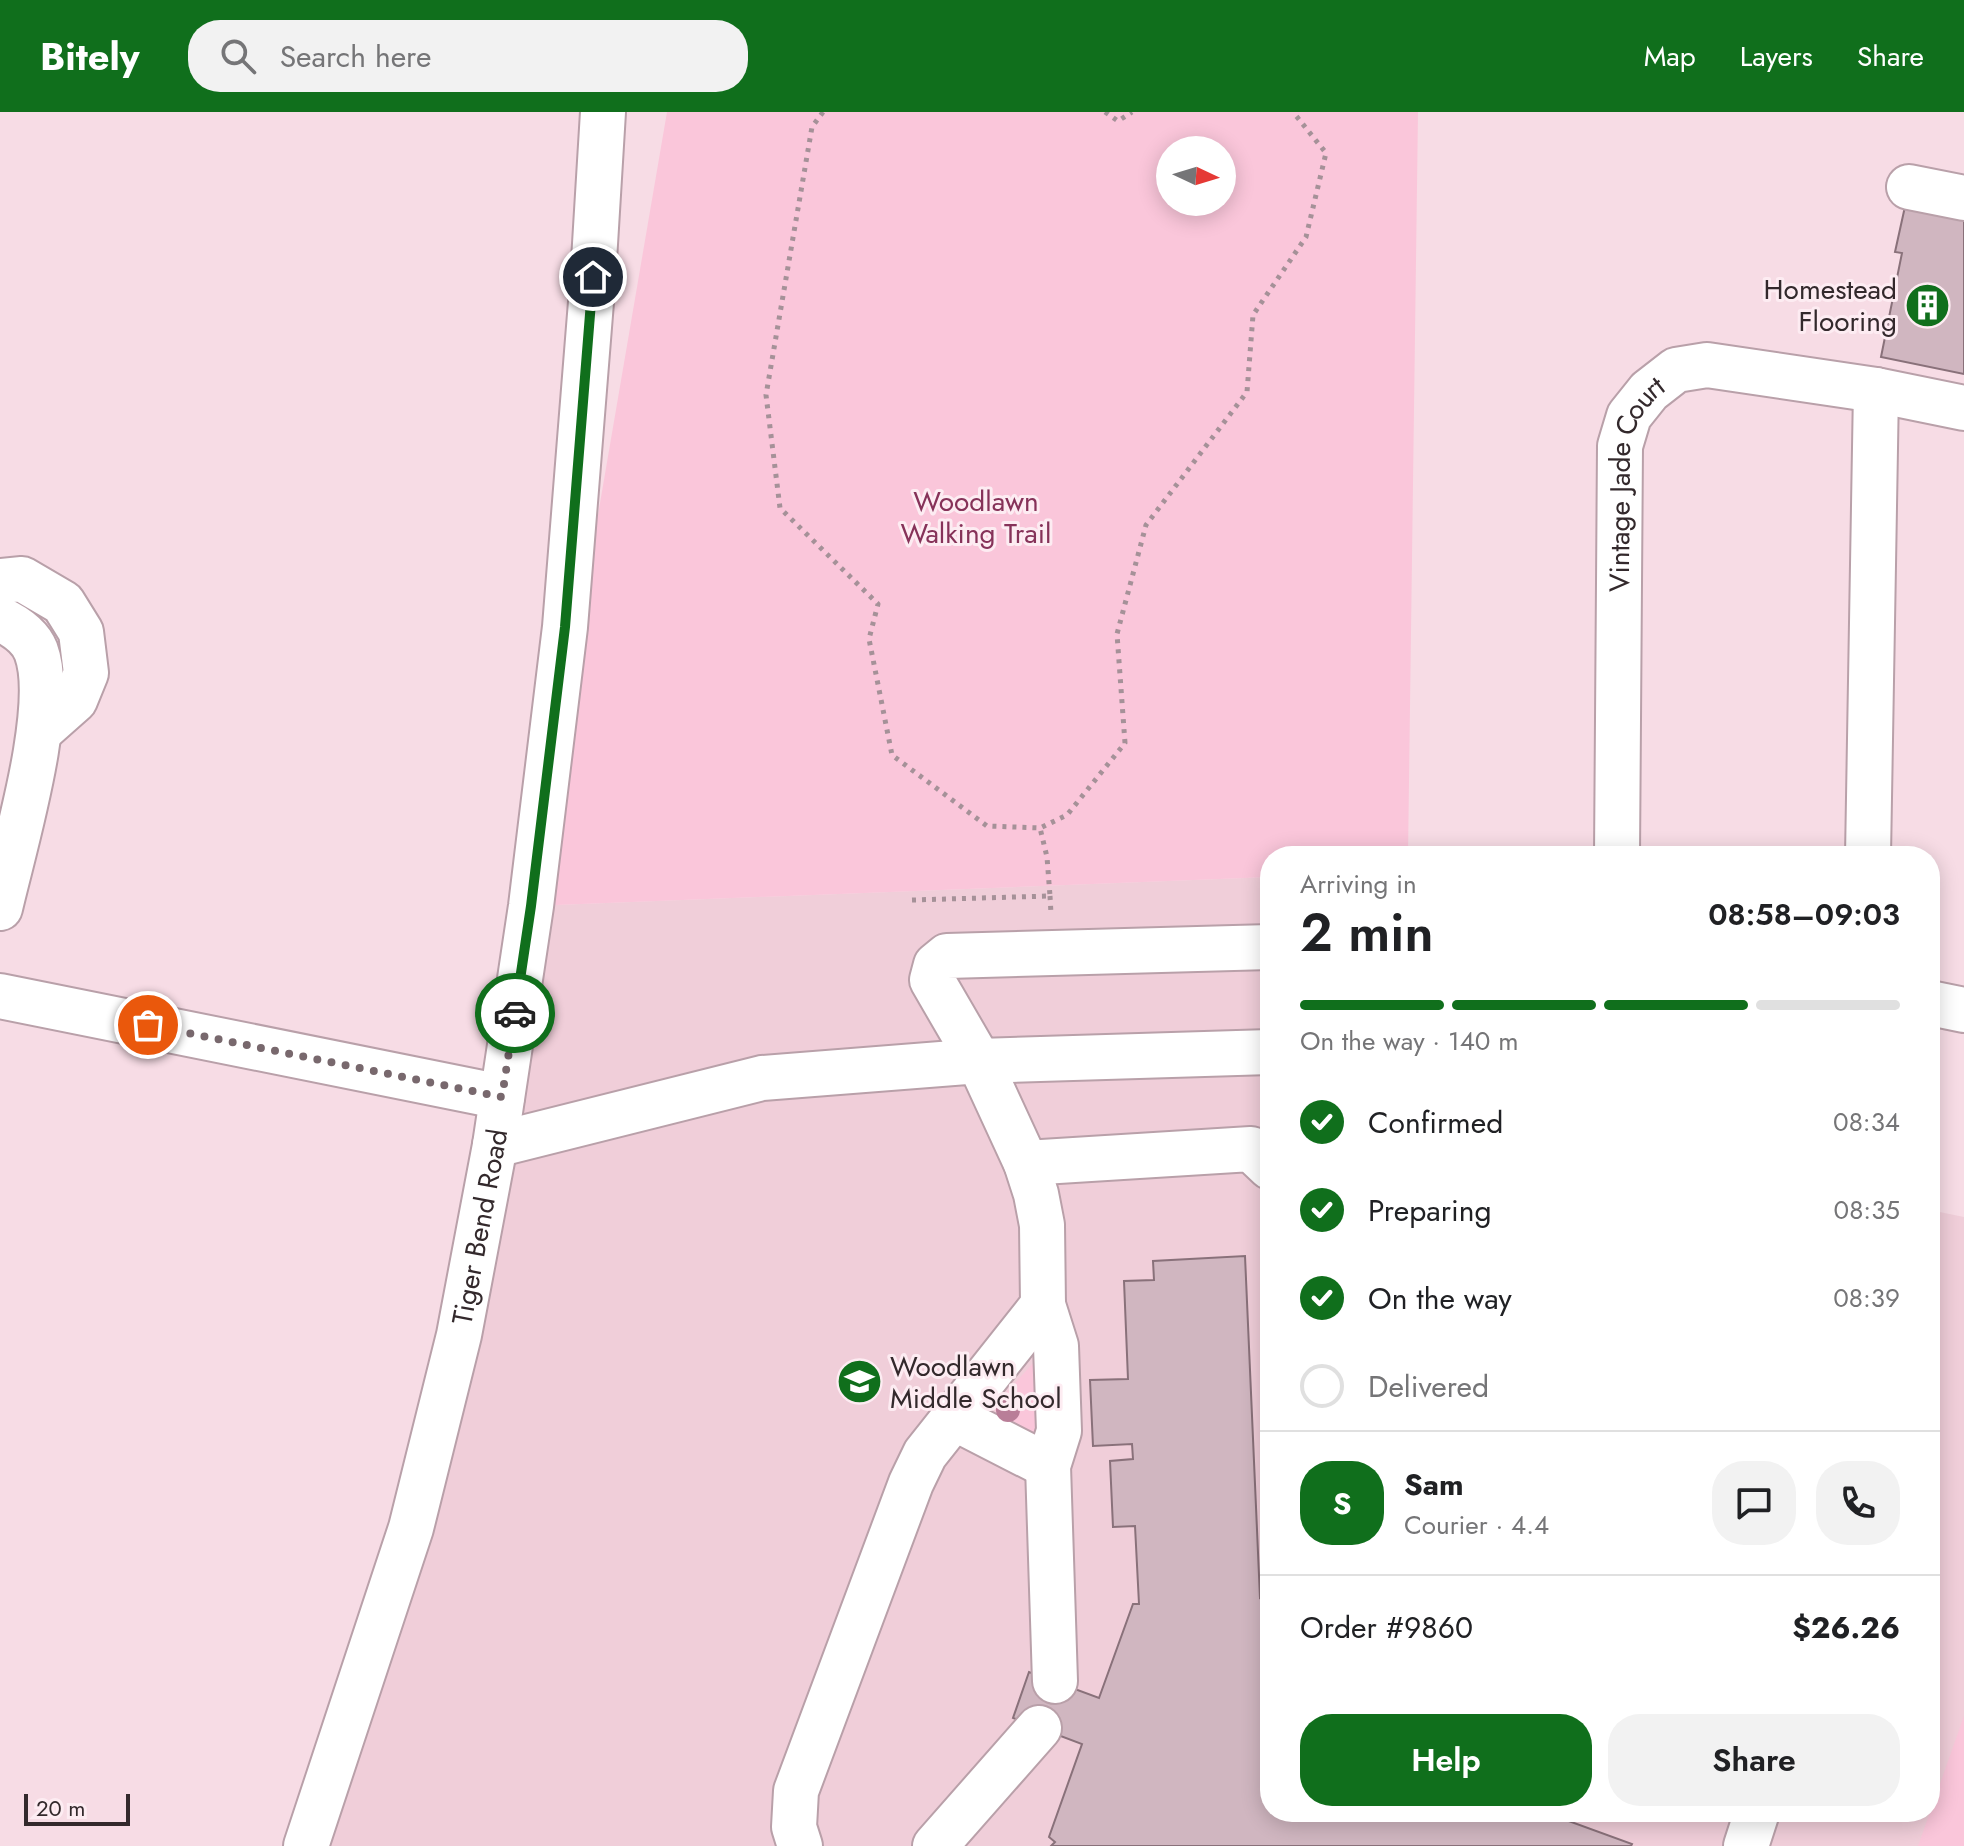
<!DOCTYPE html>
<html lang="en">
<head>
<meta charset="utf-8">
<style>
	:root { --surface:#fff; --page:#f2f2f2; --text:#202124; --muted:#757577; --line:#e0e0e0; --accent:#106f1c }
	body { margin:0; font-family:Jost,sans-serif; background:var(--page); color:var(--text); height:100vh; display:flex; flex-direction:column; font-size:30px; white-space:nowrap }
	* { box-sizing:border-box; margin:0 }
	p { font-size:26px; color:var(--muted) }
	.icon { flex:none; width:44px; height:44px; fill:none; stroke:currentColor; stroke-width:2; stroke-linecap:round; stroke-linejoin:round }
	.map { position:relative; flex:1; overflow:hidden }
	.details { position:absolute; left:1260px; top:734px; width:680px; height:976px; display:flex; flex-direction:column; background:var(--surface); border-radius:32px; box-shadow:0 4px 20px #0003 }
	.details>* { flex:none }
	.needle { width:52px; rotate:94deg }
	.buttons { position:absolute; left:1156px; top:24px; display:grid; gap:16px }
	.buttons a { display:grid; place-items:center; width:80px; height:80px; border-radius:50%; background:var(--surface); box-shadow:0 4px 20px #0003; font-size:40px }
	.scale { position:absolute; left:24px; bottom:20px; width:106px; box-sizing:border-box; padding-left:8px; border:4px solid #33292c; border-top:0; font-size:22px; line-height:28px; white-space:nowrap; color:#33292c; -webkit-text-stroke:6px #fdecf2; paint-order:stroke }
	.pin { position:absolute; display:grid; place-items:center; width:68px; height:68px; color:#fff; margin:-34px; border:4px solid #fff; border-radius:50%; box-shadow:0 2px 8px #0007 }
	.courier { position:absolute; display:grid; place-items:center; width:80px; height:80px; margin:-40px; border:6px solid #106f1c; border-radius:50%; background:#fff; color:#222; box-shadow:0 2px 10px #0007 }
	.headline em { font-style:normal; font-weight:600 }
	.headline div { display:flex; flex-direction:column-reverse }
	.headline { display:flex; align-items:center; justify-content:space-between; height:136px; padding:0 40px }
	h1 { font-size:52px; font-weight:600; line-height:60px }
	.bar { display:grid; grid-template-columns:repeat(4,1fr); gap:12px 8px; align-content:center; height:96px; padding:0 40px }
	.bar i { height:10px; border-radius:6px; background:var(--line) }
	.bar .active { background:var(--accent) }
	.bar p { grid-column:span 4 }
	.line { display:flex; align-items:center; gap:20px; padding:0 40px; border-top:2px solid var(--line) }
	.line div { flex:1 }
	.round { display:grid; place-items:center; flex:none; width:84px; height:84px; border-radius:32px; background:var(--page) }
	ol { padding:0 40px; list-style:none }
	li { display:flex; align-items:center; gap:24px; height:88px }
	li p { margin-inline-start:auto }
	li .icon { padding:8px; border-radius:50%; background:var(--accent); color:#fff; stroke-width:4 }
	li:last-child { color:var(--muted) }
	li i { width:44px; height:44px; border:4px solid var(--line); border-radius:50% }
	.action { display:flex; gap:16px; margin-top:auto; padding:16px 40px }
	.action a { flex:1; height:92px; border-radius:32px; background:var(--accent); color:#fff; font-size:32px; font-weight:600; line-height:92px; text-align:center }
	.action a+a { background:var(--page); color:var(--text) }
	header { display:flex; align-items:center; gap:48px; box-sizing:border-box; height:112px; padding:0 40px; background:var(--accent); color:#fff }
	header strong { font-size:38px }
	nav { display:flex; gap:44px; margin-inline-start:auto; font-size:28px }
	.search { width:560px; height:72px; background:var(--page); display:flex; align-items:center; gap:20px; box-sizing:border-box; padding:0 28px; border-radius:32px; color:var(--muted); font-size:30px }
	.map>svg:first-child { display:block }
	.built { fill:#f0ced9 }
	.green { fill:#fac6da; fill-rule:evenodd }
	.building { fill:#d0b6c0; stroke:#89717a; stroke-width:2 }
	.lines { fill:none; stroke-linecap:round; stroke-linejoin:round }
	.minor-casing { stroke:#b9a0a9; stroke-width:48 }
	.major-casing { stroke:#b9a0a9; stroke-width:48 }
	.path { stroke:#a59198; stroke-width:5; stroke-dasharray:4 6; stroke-linecap:butt }
	.minor { stroke:#fff; stroke-width:44 }
	.major { stroke:#fff; stroke-width:44 }
	.tree { fill:#b97e98 }
	.done { stroke:#78686d; stroke-width:8; stroke-dasharray:0 14.4 }
	.route { stroke:#106f1c; stroke-width:10 }
	.labels { text-anchor:middle; dominant-baseline:central; stroke-width:6; stroke-linejoin:round; paint-order:stroke }
	.poi-label { font-size:28px; fill:#33292c; stroke:#fdecf2; text-anchor:end }
	.street-label { font-size:28px; fill:#33292c; stroke:#fdecf2 }
	.park-label { font-size:28px; fill:#863259; stroke:#fdecf2 }
</style>
</head>
<body>
<header>
<strong>Bitely</strong>
<div class="search"><svg class="icon" aria-label="search" viewBox="0 0 24 24"><circle cx="10" cy="10" r="6"/><path d="M15 15l6 6"/></svg>Search here</div>
<nav><a>Map</a><a>Layers</a><a>Share</a></nav>
</header>
<div class="map">
<svg width="1964" height="1734" viewBox="0 0 1964 1734">
	<rect width="100%" height="100%" fill="#f7dce5"/>
	<polygon class="built" points="1270,765 1270,1700 1930,1700 1930,1098 1964,1105 1964,1734 306,1734 380,1515 531,794"/>
	<g class="green">
		<path d="M667,0h751l-10,744h-138v21l-739,29zM1170,38h52v52h-52z"/>
		<polygon points="1035,1249 1039,1326 997,1307 995,1297 998,1290"/>
		<polygon points="1964,1604 1964,1734 1918,1734"/>
	</g>
	<g class="building">
		<polygon points="1906,90 1964,102 1964,262 1881,245 1902,141 1895,140"/>
		<polygon points="1245,1144 1260,1486 1267,1485 1270,1488 1270,1700 1544,1700 1632,1732 1631,1734 1051,1734 1055,1730 1049,1725 1082,1632 1013,1606 1029,1560 1099,1586 1133,1492 1139,1492 1135,1414 1113,1415 1110,1349 1133,1347 1132,1332 1093,1334 1090,1268 1128,1267 1124,1169 1154,1168 1153,1149"/>
	</g>
	<g class="lines">
		<defs>
			<g id="minor">
				<polyline points="1909,75 1964,86"/>
				<polyline points="0,469 22,467 63,491 81,520 86,561 75,588 40,619"/>
				<path d="M0,507c15,7 30,17 36,32 21,56 -22,196 -36,257"/>
				<path id="s1" d="M1617,744l3,-410 9,-30 20,-25 27,-21 31,-5 169,25 88,18"/>
				<polyline points="1868,744 1876,278"/>
				<polyline points="1270,835 947,844 936,853 932,868 979,949 1270,940"/>
				<polyline points="0,884 502,985"/>
				<polyline points="1930,891 1964,898"/>
				<polyline points="495,1033 762,966 979,949 1026,1051 1036,1082 1042,1113 1043,1193 925,1342 911,1371 796,1679 794,1715 800,1734"/>
				<polyline points="1026,1051 1251,1037 1270,1055"/>
				<polyline points="1043,1193 1056,1234 1059,1319 1048,1354 1055,1569"/>
				<polyline points="954,1306 1048,1354"/>
				<polyline points="935,1734 1039,1616"/>
				<polyline points="1746,1734 1757,1700"/>
			</g>
			<g id="major">
				<path id="s2" d="M306,1734l105,-318 48,-193 36,-190 36,-239 34,-279 28,-350 10,-165"/>
			</g>
		</defs>
		<use href="#minor" class="minor-casing"/>
		<use href="#major" class="major-casing"/>
		<g class="path">
			<polyline points="823,0 812,15 766,283 780,396 878,492 869,527 892,643 987,714 1040,716 1067,703 1125,631 1117,522 1146,413 1247,280 1253,203 1306,125 1326,41 1293,0"/>
			<polyline points="1105,0 1118,9 1132,0"/>
			<polyline points="1050,784 1051,802"/>
			<polyline points="912,788 1050,784 1047,745 1040,716"/>
		</g>
		<use href="#minor" class="minor"/>
		<use href="#major" class="major"/>
	</g>
	<circle class="tree" cx="1008" cy="1298" r="12"/>
	<g class="lines">
		<polyline class="done" points="148,913 502,985 515,901"/>
		<polyline class="route" points="515,901 531,794 565,515 593,165"/>
	</g>
	<defs>
		<symbol id="building-disc" viewBox="-11 -11 22 22"><circle r="9.5" fill="#106f1c" stroke="#fdecf2"/><path d="M-4-6H4V6H1V3H-1V6H-4ZM-2.5-4.3h1.7v1.8h-1.7ZM.8-4.3h1.7v1.8H.8ZM-2.5-1h1.7V.8h-1.7ZM.8-1h1.7V.8H.8Z" fill="#fff"/></symbol>
		<symbol id="school-disc" viewBox="-11 -11 22 22"><circle r="9.5" fill="#106f1c" stroke="#fdecf2"/><path d="M0-5L7-2L0 1L-7-2ZM-4 1L0 2.5L4 1V4Q0 6-4 4Z" fill="#fff"/></symbol>
	</defs>
	<g fill-rule="evenodd">
		<use href="#building-disc" x="1902" y="168" width="51" height="51"/>
		<use href="#school-disc" x="834" y="1244" width="51" height="51"/>
	</g>
	<g class="labels">
		<g class="poi-label">
			<text x="1897" y="177">Homestead<tspan x="1897" dy="32">Flooring</tspan></text>
			<text x="890" y="1254" text-anchor="start">Woodlawn<tspan x="890" dy="32">Middle School</tspan></text>
		</g>
		<g class="street-label">
			<text stroke="none"><textPath href="#s1" startOffset="376">Vintage Jade Court</textPath></text>
			<text stroke="none"><textPath href="#s2" startOffset="644">Tiger Bend Road</textPath></text>
		</g>
		<g class="park-label">
			<text x="976" y="389">Woodlawn<tspan x="976" dy="32">Walking Trail</tspan></text>
		</g>
	</g>
</svg>
<div class="buttons">
<a><svg class="needle" viewBox="-14 -14 28 28"><path d="M0-13l5 13h-10z" fill="#e53935"/><path d="M0 13l5-13h-10z" fill="#757577"/></svg></a>
</div>
<div class="scale">20 m</div>
<div class="pin" style="left:148px;top:913px;background:#ea580c"><svg class="icon" aria-label="bag" viewBox="0 0 24 24"><path d="M5 8h14l-1 12H6zM9 8a3 3 0 0 1 6 0"/></svg></div>
<div class="pin" style="left:593px;top:165px;background:#1f2937"><svg class="icon" aria-label="home" viewBox="0 0 24 24"><path d="M3 11l9-7 9 7M6 9v11h12V9"/></svg></div>
<div class="courier" style="left:515px;top:901px"><svg class="icon" aria-label="car" viewBox="0 0 24 24"><path d="M5 17H2v-5l4-1 3-4h7l3 4 3 1v5h-3M9 17h6M6 11h13"/><circle cx="7" cy="17" r="2"/><circle cx="17" cy="17" r="2"/></svg></div>
<section class="details">
<div class="headline"><div><h1>2 min</h1><p>Arriving in</p></div><em>08:58–09:03</em></div>
<div class="bar"><i class="active"></i><i class="active"></i><i class="active"></i><i></i><p>On the way · 140 m</p></div>
<ol>
<li><svg class="icon" aria-label="check" viewBox="0 0 24 24"><path d="M5 12l5 5 9-10"/></svg>Confirmed<p>08:34</p></li>
<li><svg class="icon" aria-label="check" viewBox="0 0 24 24"><path d="M5 12l5 5 9-10"/></svg>Preparing<p>08:35</p></li>
<li><svg class="icon" aria-label="check" viewBox="0 0 24 24"><path d="M5 12l5 5 9-10"/></svg>On the way<p>08:39</p></li>
<li><i></i>Delivered</li>
</ol>
<div class="line" style="height:144px"><b class="round" style="background:var(--accent);color:#fff">S</b><div><b>Sam</b><p>Courier · 4.4</p></div><a class="round"><svg class="icon" aria-label="chat" viewBox="0 0 24 24"><path d="M4 5h16v11H9l-5 4z"/></svg></a><a class="round"><svg class="icon" aria-label="phone" viewBox="0 0 24 24"><path d="M5 4h4l2 5-3 2q2 4 5 5l2-3 5 2v4C11 20 4 13 5 4z"/></svg></a></div>
<div class="line" style="height:104px"><div>Order #9860</div><b>$26.26</b></div>
<div class="action"><a>Help</a><a>Share</a></div>
</section>
</div>
</body>
</html>
